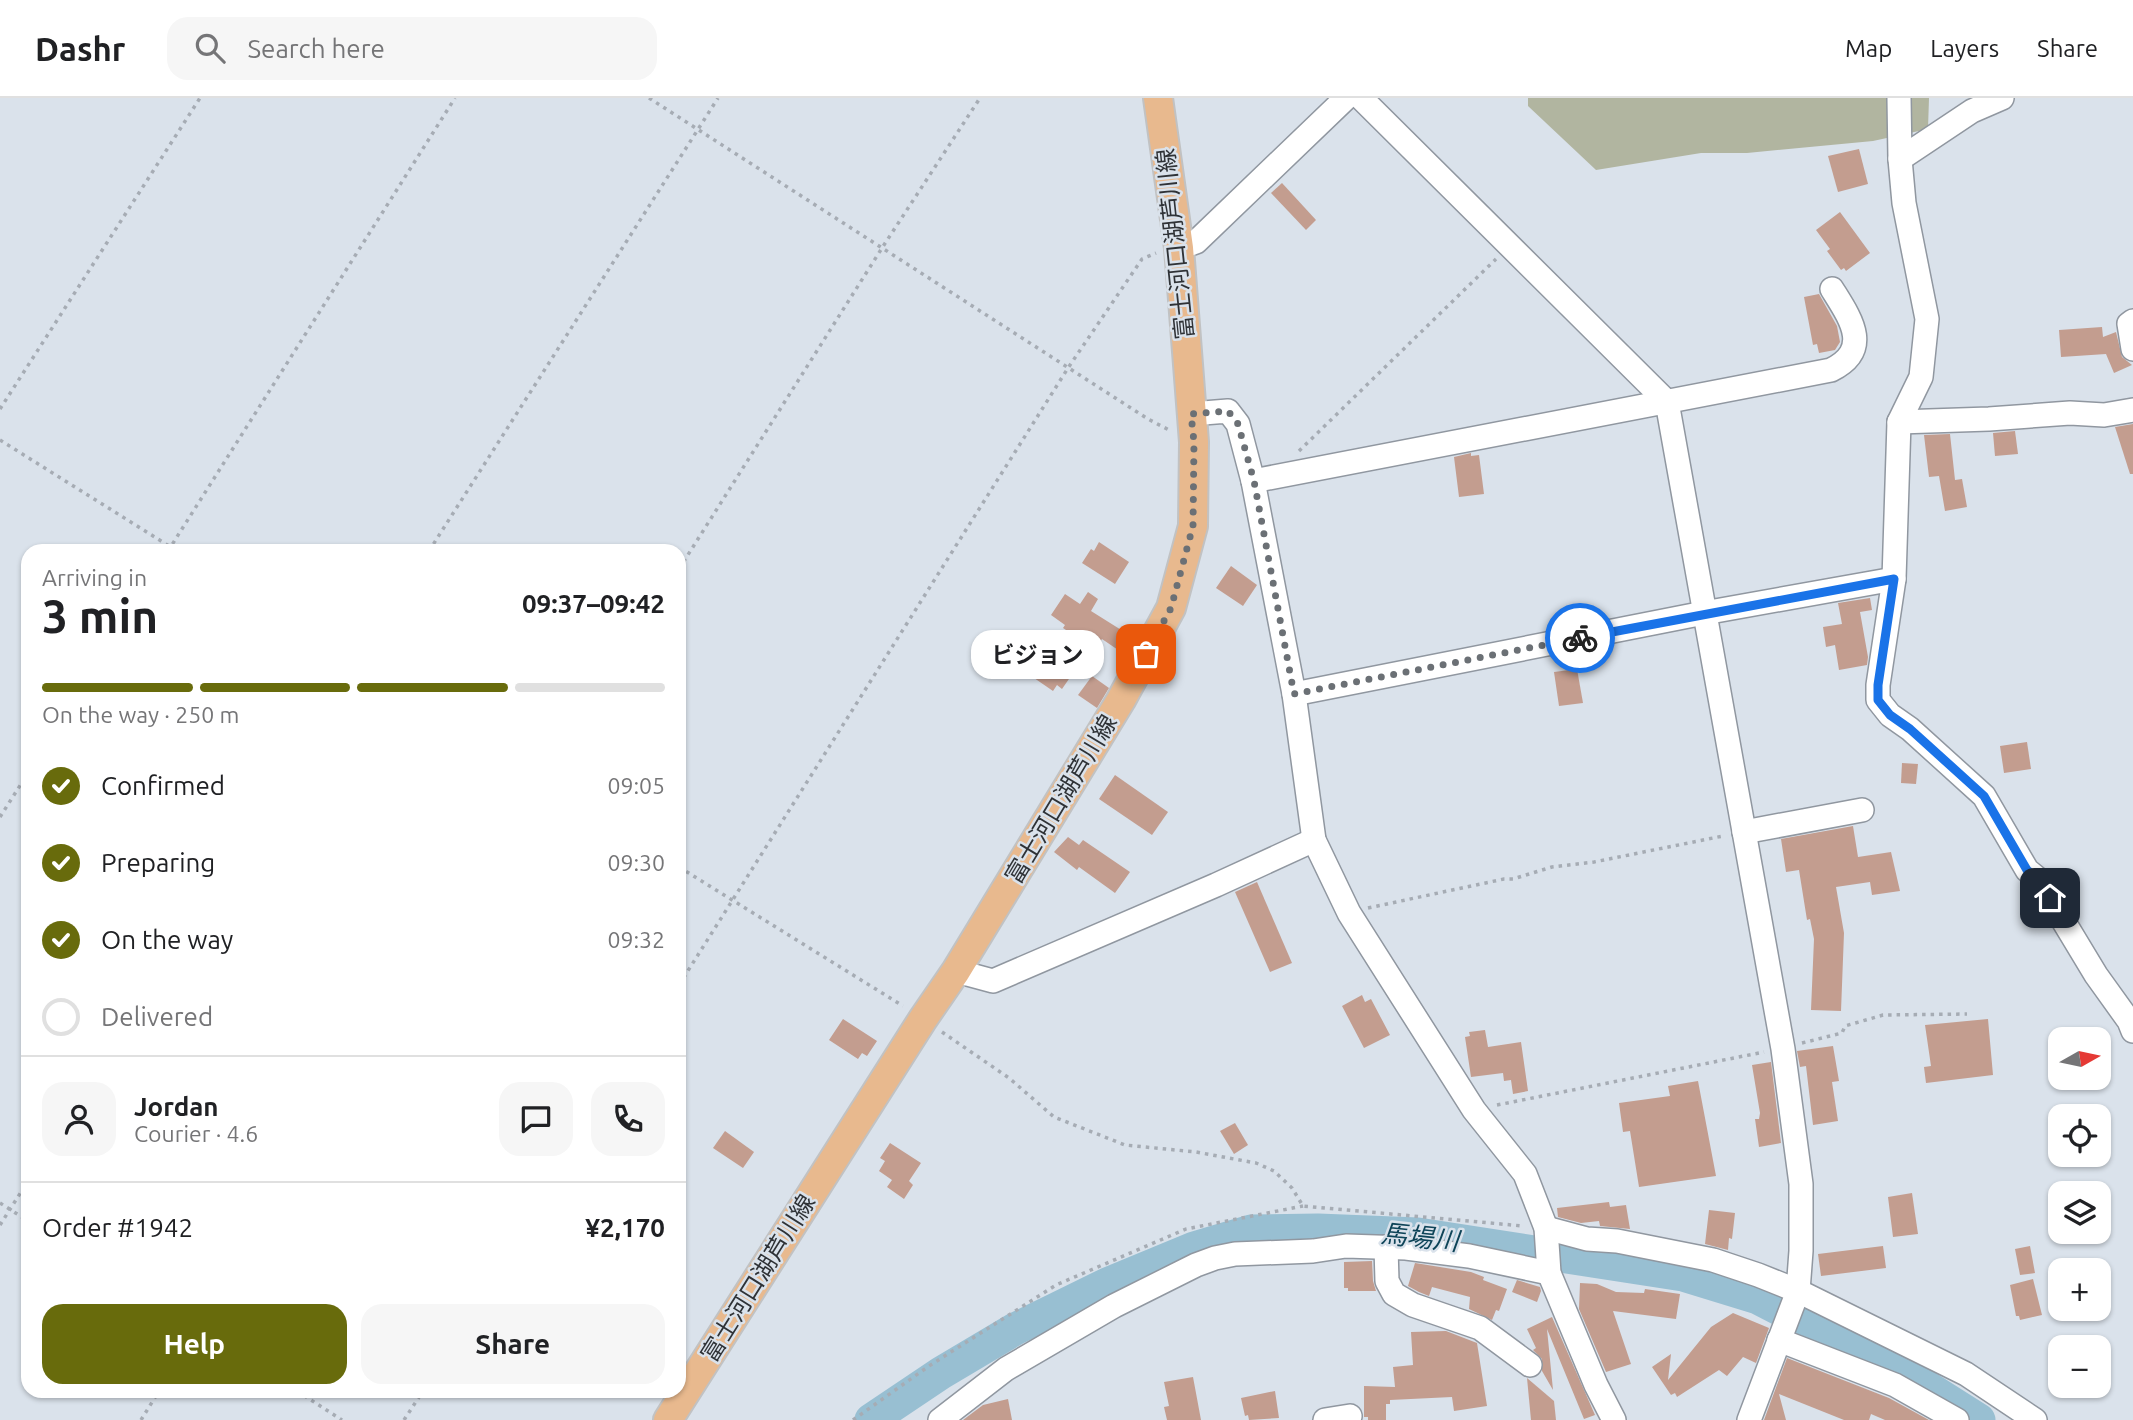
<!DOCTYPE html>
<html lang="en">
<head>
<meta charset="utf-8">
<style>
	:root { --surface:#fff; --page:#f6f6f6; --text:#202124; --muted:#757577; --line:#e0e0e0; --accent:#686b0c }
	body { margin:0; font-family:Ubuntu,"Noto Sans JP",sans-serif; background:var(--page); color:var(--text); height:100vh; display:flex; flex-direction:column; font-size:26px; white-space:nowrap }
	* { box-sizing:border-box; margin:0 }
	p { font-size:23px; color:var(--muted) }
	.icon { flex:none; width:38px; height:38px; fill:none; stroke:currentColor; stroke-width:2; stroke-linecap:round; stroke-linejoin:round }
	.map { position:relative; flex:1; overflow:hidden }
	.side { position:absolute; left:21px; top:446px; width:665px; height:854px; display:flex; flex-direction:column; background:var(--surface); border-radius:21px; box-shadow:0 2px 5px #0004 }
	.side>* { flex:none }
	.needle { width:46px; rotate:81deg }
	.tools { position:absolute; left:2048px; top:929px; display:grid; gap:14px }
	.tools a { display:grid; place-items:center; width:63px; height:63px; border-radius:14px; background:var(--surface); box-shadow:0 2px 5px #0004; font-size:35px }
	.pin { position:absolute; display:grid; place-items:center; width:60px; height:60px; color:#fff; margin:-30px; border-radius:14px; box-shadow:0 4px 10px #0006 }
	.courier { position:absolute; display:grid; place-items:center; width:70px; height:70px; margin:-35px; border:5px solid #1a73e8; border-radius:50%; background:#fff; color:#222; box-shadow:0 2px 9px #0007 }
	.bubble { position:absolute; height:49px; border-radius:21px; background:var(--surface); box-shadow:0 2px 5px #0004; font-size:23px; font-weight:700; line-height:49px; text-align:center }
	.overview em { font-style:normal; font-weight:700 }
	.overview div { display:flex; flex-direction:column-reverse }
	.overview { display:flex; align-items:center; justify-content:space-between; height:119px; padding:0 21px }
	h1 { font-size:46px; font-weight:700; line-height:52px }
	.bar { display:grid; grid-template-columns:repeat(4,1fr); gap:10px 7px; align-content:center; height:84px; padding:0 21px }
	.bar i { height:9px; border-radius:5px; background:var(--line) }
	.bar .current { background:var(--accent) }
	.bar p { grid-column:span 4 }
	.line { display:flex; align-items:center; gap:18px; padding:0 21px; border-top:2px solid var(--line) }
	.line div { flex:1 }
	.round { display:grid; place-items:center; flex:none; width:74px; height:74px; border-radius:21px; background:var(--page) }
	ol { padding:0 21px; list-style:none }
	li { display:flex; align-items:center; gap:21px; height:77px }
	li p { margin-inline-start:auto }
	li .icon { padding:7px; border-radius:50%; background:var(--accent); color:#fff; stroke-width:4 }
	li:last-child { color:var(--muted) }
	li i { width:38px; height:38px; border:4px solid var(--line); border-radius:50% }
	.action { display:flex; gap:14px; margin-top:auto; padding:14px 21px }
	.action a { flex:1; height:80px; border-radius:21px; background:var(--accent); color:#fff; font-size:28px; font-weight:700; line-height:80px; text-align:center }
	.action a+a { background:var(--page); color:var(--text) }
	header { display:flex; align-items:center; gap:42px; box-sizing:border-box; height:98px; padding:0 35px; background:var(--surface); border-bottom:2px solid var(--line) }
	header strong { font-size:33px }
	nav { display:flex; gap:38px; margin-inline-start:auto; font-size:24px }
	.search { width:490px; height:63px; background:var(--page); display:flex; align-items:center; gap:18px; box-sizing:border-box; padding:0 24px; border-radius:21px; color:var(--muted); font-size:26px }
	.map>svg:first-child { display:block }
	.green { fill:#b1b5a0 }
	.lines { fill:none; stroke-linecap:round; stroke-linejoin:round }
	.river { stroke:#98bfd2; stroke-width:33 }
	.building { fill:#c39d8f }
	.minor-casing { stroke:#9097a0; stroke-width:26 }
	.major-casing { stroke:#c1c2c3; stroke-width:32 }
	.path { stroke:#a6acb4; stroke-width:3.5; stroke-dasharray:3.5 5; stroke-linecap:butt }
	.minor { stroke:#fff; stroke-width:23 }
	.major { stroke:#e8b98e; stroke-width:28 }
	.done { stroke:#6b7075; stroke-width:7; stroke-dasharray:0 12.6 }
	.route { stroke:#1a73e8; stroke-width:9 }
	.labels { text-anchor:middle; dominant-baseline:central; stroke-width:5; stroke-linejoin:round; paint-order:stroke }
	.street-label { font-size:24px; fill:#2f3236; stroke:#dae2eb }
	.water-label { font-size:26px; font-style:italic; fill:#0e4458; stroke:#dae2eb }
</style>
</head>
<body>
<header>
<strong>Dashr</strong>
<div class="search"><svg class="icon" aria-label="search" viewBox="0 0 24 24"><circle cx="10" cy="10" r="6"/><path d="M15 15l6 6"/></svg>Search here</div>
<nav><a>Map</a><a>Layers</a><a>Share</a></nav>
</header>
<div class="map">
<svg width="2133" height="1322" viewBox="0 0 2133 1322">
	<rect width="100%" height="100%" fill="#dae2eb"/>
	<polygon class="green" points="1528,0 1929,0 1928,31 1873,43 1747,55 1701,55 1596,72 1528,8"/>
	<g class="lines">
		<polyline class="river" points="871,1322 941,1275 1015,1231 1107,1186 1194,1150 1251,1133 1318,1132 1418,1136 1683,1177 1758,1200 1911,1279 1979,1322"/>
	</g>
	<g class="building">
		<polygon points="1859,51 1868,86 1838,94 1828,58"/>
		<polygon points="1282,85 1316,122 1306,132 1271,95"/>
		<polygon points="1840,114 1870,155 1846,173 1844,170 1841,172 1827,153 1830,151 1816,132"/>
		<polygon points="1819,196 1837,228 1840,244 1835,252 1819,255 1817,246 1813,247 1804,199"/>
		<polygon points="2102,229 2103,239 2116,234 2122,259 2132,267 2114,275 2106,256 2061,259 2059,232"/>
		<polygon points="2133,326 2133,376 2130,376 2115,329"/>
		<polygon points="2015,333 2018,356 1995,358 1993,335"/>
		<polygon points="1950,336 1955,382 1962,381 1967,409 1945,413 1939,378 1929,379 1924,337"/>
		<polygon points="1471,355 1471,358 1479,357 1484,396 1459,399 1454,359"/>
		<polygon points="1099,444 1129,464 1115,486 1082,465 1091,451 1094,453"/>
		<polygon points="1231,468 1257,487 1243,508 1216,490"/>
		<polygon points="1088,494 1098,501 1091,513 1134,540 1124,556 1102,541 1100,544 1086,535 1083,541 1076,536 1075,538 1063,530 1065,527 1051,517 1065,496 1080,506"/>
		<polygon points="1870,500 1872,512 1860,514 1868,559 1867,567 1839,572 1835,547 1826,549 1823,529 1842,526 1838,505"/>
		<polygon points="1036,549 1055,562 1053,565 1071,578 1062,591 1057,587 1053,593 1021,571"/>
		<polygon points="1577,571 1583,605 1559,608 1554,574"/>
		<polygon points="1092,578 1109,590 1097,610 1078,597"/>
		<polygon points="2027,644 2031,671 2004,675 2000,648"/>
		<polygon points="1902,665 1918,666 1916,686 1901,685"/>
		<polygon points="1115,677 1168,714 1152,737 1099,701"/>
		<polygon points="1853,728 1858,759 1891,754 1900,793 1872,797 1870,784 1836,789 1844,835 1841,913 1811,912 1814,841 1810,821 1807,822 1799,772 1786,774 1781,741"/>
		<polygon points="1068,739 1079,747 1083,742 1130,774 1115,795 1079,769 1077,772 1054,754"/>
		<polygon points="1257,784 1292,865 1270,874 1235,794"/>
		<polygon points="1362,897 1365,904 1371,901 1390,937 1364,950 1342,908"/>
		<polygon points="843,921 877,943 867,958 862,955 858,961 829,942"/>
		<polygon points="1988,921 1993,977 1926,985 1924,969 1931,968 1925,927"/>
		<polygon points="1485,932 1488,949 1521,944 1528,993 1513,996 1511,982 1504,983 1503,975 1471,979 1465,939 1470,938 1469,934"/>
		<polygon points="1833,948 1839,983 1832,984 1838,1023 1813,1027 1806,968 1800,969 1797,953"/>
		<polygon points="1771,964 1781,1045 1759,1049 1755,1021 1759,1021 1760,1015 1752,967"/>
		<polygon points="1698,983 1716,1078 1639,1089 1630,1033 1623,1034 1619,1005 1670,998 1668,988"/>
		<polygon points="1235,1025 1248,1047 1234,1056 1220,1033"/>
		<polygon points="725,1033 754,1054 743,1070 713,1050"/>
		<polygon points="890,1045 921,1065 909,1083 913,1087 904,1101 887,1089 892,1082 879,1073 885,1063 880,1060"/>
		<polygon points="1912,1095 1918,1136 1893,1139 1888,1099"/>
		<polygon points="1609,1104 1610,1109 1626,1107 1630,1131 1600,1128 1599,1123 1581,1125 1558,1119 1557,1110"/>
		<polygon points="1709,1112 1735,1115 1732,1141 1729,1140 1728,1152 1705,1146"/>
		<polygon points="1883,1148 1886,1170 1821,1178 1818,1156"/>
		<polygon points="2030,1148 2035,1175 2020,1177 2015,1151"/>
		<polygon points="1372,1163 1373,1183 1376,1193 1348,1193 1348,1190 1344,1190 1344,1164"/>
		<polygon points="1415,1165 1471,1174 1484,1179 1483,1182 1507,1191 1499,1213 1496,1212 1492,1222 1469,1211 1470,1199 1432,1189 1429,1198 1419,1194 1408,1188"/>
		<polygon points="2033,1181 2042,1217 2020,1222 2019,1218 2016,1218 2010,1187"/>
		<polygon points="1517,1182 1540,1189 1541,1193 1537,1204 1512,1194"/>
		<polygon points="1580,1185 1597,1186 1616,1194 1644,1195 1645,1191 1680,1196 1676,1221 1613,1213 1631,1266 1606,1274 1579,1211"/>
		<polygon points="1733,1215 1769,1230 1756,1265 1743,1259 1727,1278 1719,1272 1677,1299 1675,1295 1671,1297 1652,1269 1671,1256 1668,1282 1711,1229"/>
		<polygon points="1552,1219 1595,1317 1584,1321 1547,1231 1553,1292 1542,1273 1542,1261 1533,1252 1536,1250 1527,1231"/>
		<polygon points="1446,1233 1477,1245 1487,1308 1454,1313 1452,1299 1390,1302 1390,1306 1386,1306 1386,1322 1368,1322 1368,1319 1364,1319 1364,1288 1395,1289 1393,1269 1413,1267 1411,1234"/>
		<polygon points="1787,1260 1889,1300 1929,1322 1885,1322 1871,1316 1869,1322 1844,1322 1779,1296 1786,1322 1764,1322"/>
		<polygon points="1193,1279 1201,1322 1167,1322 1164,1309 1169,1308 1164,1284"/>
		<polygon points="1527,1280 1554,1303 1556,1322 1531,1322"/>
		<polygon points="1275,1293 1279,1320 1249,1322 1248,1317 1245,1318 1241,1300"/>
		<polygon points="1008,1301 1012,1322 963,1322 983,1307"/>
	</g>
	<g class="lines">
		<defs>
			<g id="minor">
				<polyline points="1361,0 1667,304 1783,951 1801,1086 1801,1153 1798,1193 1749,1322"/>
				<polyline points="1899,0 1900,61 1904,105 1927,221 1921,279 1899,324 1894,481 1878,587 1878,602 1890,617 1910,631 1984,698 2027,772 2038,781 2096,877 2129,923 2133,933"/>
				<polyline points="1900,61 1972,13 2002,0"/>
				<polyline points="1179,150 1196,144 1346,0"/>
				<polyline points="2133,223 2129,226 2133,251"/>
				<polyline points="1191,316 1228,313 1238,326 1253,383 1294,596 1314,742 1349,815 1474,1012 1525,1076 1546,1130 1549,1175 1596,1287 1614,1322"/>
				<polyline points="1899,324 1989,321 2070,315 2104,317 2133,312"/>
				<path d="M1253,383l578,-111c42,-21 19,-52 1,-81"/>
				<polyline points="1294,596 1704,515 1894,481"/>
				<polyline points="1744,734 1862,712"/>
				<polyline points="956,873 993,883 1216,787 1314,742"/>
				<polyline points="1546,1130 1587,1141 1617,1143 1713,1162 1758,1177 1798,1193 1966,1276 2035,1322"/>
				<polyline points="1386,1149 1387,1183 1394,1196 1413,1207 1480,1230 1530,1267"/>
				<polyline points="1779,1242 1895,1287 1957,1322"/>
				<polyline points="940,1322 1006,1271 1114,1208 1196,1167 1215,1160 1235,1156 1313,1153 1346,1148 1406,1150 1469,1158 1549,1175"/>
				<polyline points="1325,1322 1350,1318"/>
			</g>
			<polyline id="major" points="668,1322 923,921 956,873 1121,602 1171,510 1193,428 1194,344 1179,150 1158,0"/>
		</defs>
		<use href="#minor" class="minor-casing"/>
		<use href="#major" class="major-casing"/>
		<g class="path">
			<polyline points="649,0 1148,321 1169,332"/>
			<polyline points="0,311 200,0"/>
			<polyline points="0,342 177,453"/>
			<polyline points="1299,353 1496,161"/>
			<polyline points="168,453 455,0"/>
			<polyline points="429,453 718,0"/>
			<polyline points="679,471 882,150 980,0"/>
			<polyline points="0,719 28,675"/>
			<polyline points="679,769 903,908"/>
			<polyline points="1368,810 1504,781 1513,781 1552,769 1594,764 1723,738"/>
			<polyline points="679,887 1068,270 1142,161 1156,155"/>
			<polyline points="942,934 1009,980 1054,1019 1125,1047 1196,1054 1256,1065 1274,1073 1292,1090 1303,1108 1523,1128"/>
			<polyline points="1802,945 1842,935 1845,928 1883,917 1967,916"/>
			<polyline points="1497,1007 1764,954"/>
			<polyline points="0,1105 28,1123"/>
			<polyline points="0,1127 28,1083"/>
			<polyline points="297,1293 342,1322"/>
			<polyline points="141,1322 159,1293"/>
			<polyline points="404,1322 423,1293"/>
			<polyline points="853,1322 929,1268 1056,1187 1186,1131 1303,1108"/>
		</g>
		<use href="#minor" class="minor"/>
		<use href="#major" class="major"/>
	</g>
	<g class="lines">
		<polyline class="done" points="1146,556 1171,510 1193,428 1194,344 1191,316 1228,313 1238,326 1254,383 1294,596 1580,540"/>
		<polyline class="route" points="1580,540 1894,481 1878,587 1878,602 1890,617 1910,631 1984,698 2027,772 2038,781 2050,800"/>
	</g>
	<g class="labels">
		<g class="street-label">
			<text transform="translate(1175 146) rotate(-96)">富士河口湖芦川線</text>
			<text transform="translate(1061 701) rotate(-59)">富士河口湖芦川線</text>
			<text transform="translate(758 1180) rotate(-58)">富士河口湖芦川線</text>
		</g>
		<g class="water-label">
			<text transform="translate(1420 1139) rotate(6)">馬場川</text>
		</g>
	</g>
</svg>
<div class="tools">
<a><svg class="needle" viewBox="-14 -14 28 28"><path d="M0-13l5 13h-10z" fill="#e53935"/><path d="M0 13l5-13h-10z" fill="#757577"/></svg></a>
<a><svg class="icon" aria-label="locate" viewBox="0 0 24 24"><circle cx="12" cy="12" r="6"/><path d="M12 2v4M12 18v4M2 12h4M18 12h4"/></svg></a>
<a><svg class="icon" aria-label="layers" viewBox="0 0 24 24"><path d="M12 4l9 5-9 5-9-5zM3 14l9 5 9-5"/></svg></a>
<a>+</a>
<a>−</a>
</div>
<div class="pin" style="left:1146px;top:556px;background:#ea580c"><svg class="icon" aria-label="bag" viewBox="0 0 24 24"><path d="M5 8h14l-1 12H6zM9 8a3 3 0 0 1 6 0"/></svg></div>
<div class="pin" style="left:2050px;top:800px;background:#1f2937"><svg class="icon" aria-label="home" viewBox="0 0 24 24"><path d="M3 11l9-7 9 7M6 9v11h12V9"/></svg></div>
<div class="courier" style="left:1580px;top:540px"><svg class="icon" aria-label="bike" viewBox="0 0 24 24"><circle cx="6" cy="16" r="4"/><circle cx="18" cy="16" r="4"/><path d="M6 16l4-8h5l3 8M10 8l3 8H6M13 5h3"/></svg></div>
<div class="bubble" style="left:971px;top:532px;width:133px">ビジョン</div>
<section class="side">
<div class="overview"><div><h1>3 min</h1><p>Arriving in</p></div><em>09:37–09:42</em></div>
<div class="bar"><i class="current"></i><i class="current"></i><i class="current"></i><i></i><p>On the way · 250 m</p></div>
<ol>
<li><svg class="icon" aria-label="check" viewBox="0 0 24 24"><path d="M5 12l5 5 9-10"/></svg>Confirmed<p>09:05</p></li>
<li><svg class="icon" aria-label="check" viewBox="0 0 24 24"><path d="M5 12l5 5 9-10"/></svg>Preparing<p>09:30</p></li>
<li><svg class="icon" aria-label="check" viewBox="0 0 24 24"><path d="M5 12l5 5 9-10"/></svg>On the way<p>09:32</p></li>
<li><i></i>Delivered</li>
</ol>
<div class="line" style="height:126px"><a class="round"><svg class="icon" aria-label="person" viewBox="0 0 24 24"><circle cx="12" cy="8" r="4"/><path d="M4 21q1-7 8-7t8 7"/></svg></a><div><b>Jordan</b><p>Courier · 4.6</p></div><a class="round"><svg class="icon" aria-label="chat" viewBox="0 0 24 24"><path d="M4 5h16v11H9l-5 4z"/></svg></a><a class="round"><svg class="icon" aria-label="phone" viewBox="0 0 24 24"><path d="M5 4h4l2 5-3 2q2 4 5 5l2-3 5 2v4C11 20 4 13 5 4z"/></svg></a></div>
<div class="line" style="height:91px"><div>Order #1942</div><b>¥2,170</b></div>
<div class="action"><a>Help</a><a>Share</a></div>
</section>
</div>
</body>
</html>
